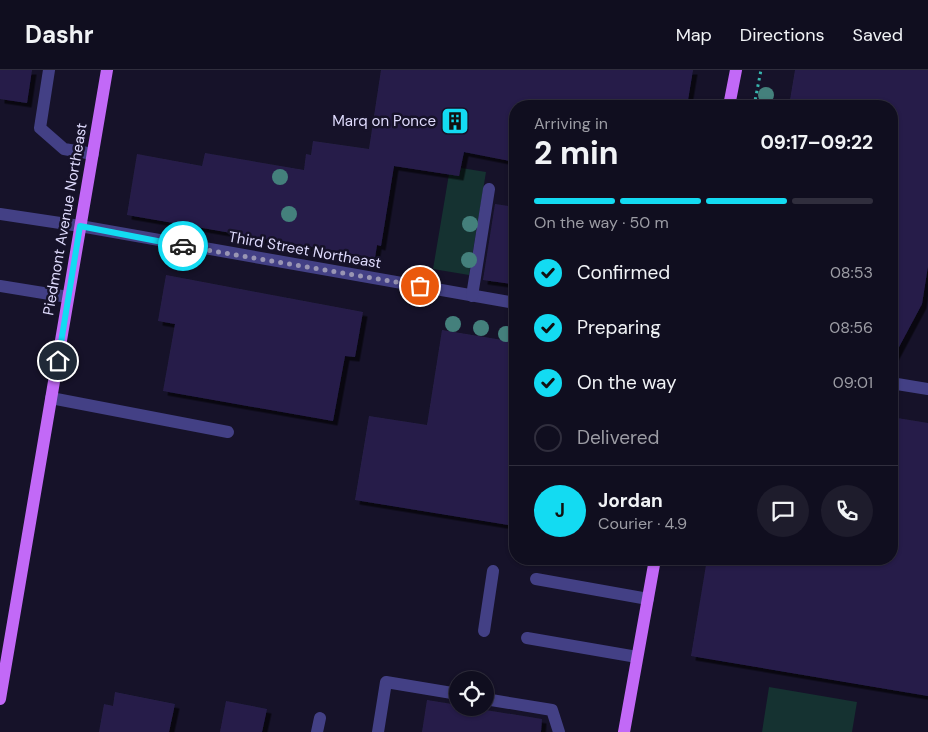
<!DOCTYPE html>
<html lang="en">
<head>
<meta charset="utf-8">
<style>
	:root { --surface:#100e1f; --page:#1e1c2c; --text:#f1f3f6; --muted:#9c9ca4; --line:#302e3d; --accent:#13dbf2 }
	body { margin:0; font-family:"DM Sans",sans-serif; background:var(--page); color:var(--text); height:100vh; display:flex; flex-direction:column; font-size:19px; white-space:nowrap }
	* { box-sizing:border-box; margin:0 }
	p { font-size:16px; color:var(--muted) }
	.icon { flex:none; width:28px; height:28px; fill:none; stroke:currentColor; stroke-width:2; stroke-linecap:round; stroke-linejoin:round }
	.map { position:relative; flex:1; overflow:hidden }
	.drawer { position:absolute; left:509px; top:30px; width:389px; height:465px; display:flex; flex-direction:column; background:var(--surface); border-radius:20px; box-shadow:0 1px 4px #0004,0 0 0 1px var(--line) }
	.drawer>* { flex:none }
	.controls { position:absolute; left:449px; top:601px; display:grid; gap:10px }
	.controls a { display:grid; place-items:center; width:45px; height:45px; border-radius:50%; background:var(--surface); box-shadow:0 1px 4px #0004,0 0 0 1px var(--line); font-size:25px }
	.pin { position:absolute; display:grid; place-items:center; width:42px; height:42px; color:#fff; margin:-21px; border:2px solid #fff; border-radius:50%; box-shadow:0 1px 5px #0007 }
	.courier { position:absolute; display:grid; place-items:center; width:50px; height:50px; margin:-25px; border:4px solid #13dbf2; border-radius:50%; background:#fff; color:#222; box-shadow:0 1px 6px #0007 }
	.headline em { font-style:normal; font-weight:700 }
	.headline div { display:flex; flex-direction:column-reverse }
	.headline { display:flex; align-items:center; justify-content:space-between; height:85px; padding:0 25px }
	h1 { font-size:32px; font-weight:700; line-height:38px }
	.bar { display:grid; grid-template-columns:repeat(4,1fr); gap:8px 5px; align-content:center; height:60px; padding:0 25px }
	.bar i { height:6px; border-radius:4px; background:var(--line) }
	.bar .current { background:var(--accent) }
	.bar p { grid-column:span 4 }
	.line { display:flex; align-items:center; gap:12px; padding:0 25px; border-top:1px solid var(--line) }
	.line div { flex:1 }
	.round { display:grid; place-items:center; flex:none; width:52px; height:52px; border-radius:26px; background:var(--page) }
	ol { padding:0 25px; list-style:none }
	li { display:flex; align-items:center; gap:15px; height:55px }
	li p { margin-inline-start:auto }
	li .icon { padding:5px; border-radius:50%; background:var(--accent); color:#111; stroke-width:4 }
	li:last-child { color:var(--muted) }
	li i { width:28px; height:28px; border:2px solid var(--line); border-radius:50% }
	header { display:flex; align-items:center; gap:30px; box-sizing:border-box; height:70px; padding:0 25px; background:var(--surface); border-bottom:1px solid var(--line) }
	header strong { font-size:24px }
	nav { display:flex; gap:28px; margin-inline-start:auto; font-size:18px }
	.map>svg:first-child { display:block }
	.green { fill:#153231 }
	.building { fill:#271f49; filter:url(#shadow) }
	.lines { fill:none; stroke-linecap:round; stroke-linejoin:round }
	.path { stroke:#37b5ae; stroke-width:3; stroke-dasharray:2.5 4; stroke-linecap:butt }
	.minor { stroke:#434085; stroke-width:12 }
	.major { stroke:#c269f7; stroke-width:12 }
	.tree { fill:#44807c }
	.done { stroke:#9995b3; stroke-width:5; stroke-dasharray:0 9 }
	.route { stroke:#13dbf2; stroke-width:6 }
	.labels { text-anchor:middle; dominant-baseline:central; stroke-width:5; stroke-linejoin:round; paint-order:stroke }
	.poi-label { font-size:15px; fill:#dfdbfd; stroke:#161229; text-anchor:end }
	.street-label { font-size:15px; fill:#dfdbfd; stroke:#161229 }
</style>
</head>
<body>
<header>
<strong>Dashr</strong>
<nav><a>Map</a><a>Directions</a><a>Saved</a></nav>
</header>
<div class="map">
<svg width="928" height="662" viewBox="0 0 928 662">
	<defs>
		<filter id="shadow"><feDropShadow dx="4.5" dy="4.5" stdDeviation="0" flood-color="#0009"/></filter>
	</defs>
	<rect width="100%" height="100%" fill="#161229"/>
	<g class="green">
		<polygon points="461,98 486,102 469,205 433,199 449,104 459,106"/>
		<polygon points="769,617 857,632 852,662 762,662"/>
	</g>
	<g class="building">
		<polygon points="0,0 32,0 27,33 0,29"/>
		<polygon points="381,0 693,0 687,36 515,36 515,92 464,82 459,106 394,96 381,176 377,175 375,188 127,145 137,84 202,96 205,83 304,100 306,84 311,85 313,71 369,79"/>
		<polygon points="795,0 928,0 928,196 922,234 891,292 891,36 789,36"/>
		<polygon points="495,134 515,137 515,200 513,200 511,214 483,210"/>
		<polygon points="166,205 363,242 355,287 345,286 333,351 163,321 175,254 158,251"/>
		<polygon points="442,260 515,272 515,456 355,430 369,346 427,355"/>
		<polygon points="891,347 928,353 928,626 691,586 707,489 891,489"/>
		<polygon points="115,622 175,634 169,662 99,662 104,634 113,636"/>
		<polygon points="427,630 458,635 458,638 473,638 542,649 541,662 422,662"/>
		<polygon points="226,631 267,639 262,662 220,662"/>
	</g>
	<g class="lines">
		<polyline class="path" points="754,36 761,0"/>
		<g class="minor">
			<polyline points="49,0 40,58 64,79 93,84"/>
			<polyline points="0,144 80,156 515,233"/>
			<polyline points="0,216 68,227"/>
			<polyline points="472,226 489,119"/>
			<polyline points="891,313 928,319"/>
			<polyline points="51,328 228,362"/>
			<polyline points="536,509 648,529"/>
			<polyline points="484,561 493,501"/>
			<polyline points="527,568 637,587"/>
			<polyline points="485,629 552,640 559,662"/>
			<polyline points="317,662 320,648"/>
			<polyline points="378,662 386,612 458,624"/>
		</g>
		<g class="major">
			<polyline points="729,36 736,0"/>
			<polyline points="0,629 107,0"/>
			<polyline points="624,662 655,489"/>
		</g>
	</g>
	<g class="tree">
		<circle cx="766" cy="25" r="8"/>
		<circle cx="280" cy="107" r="8"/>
		<circle cx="289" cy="144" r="8"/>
		<circle cx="470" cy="154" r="8"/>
		<circle cx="469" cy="190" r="8"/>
		<circle cx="453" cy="254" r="8"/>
		<circle cx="481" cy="258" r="8"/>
		<circle cx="506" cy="264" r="8"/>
	</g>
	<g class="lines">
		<polyline class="done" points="183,176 420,216"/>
		<polyline class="route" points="58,291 80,156 183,176"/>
	</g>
	<defs>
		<symbol id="building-square" viewBox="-11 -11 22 22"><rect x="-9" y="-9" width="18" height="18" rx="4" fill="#13dbf2" stroke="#161229"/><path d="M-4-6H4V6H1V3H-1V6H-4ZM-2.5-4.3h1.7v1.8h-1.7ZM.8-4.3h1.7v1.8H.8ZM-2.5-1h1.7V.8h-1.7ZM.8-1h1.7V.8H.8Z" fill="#111"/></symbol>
	</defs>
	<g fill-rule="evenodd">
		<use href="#building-square" x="439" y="35" width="32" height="32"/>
	</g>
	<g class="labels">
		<g class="poi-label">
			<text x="436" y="51">Marq on Ponce</text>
		</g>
		<g class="street-label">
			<text transform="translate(65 149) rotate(-80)">Piedmont Avenue Northeast</text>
			<text transform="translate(305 180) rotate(10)">Third Street Northeast</text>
		</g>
	</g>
</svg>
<div class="controls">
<a><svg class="icon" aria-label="locate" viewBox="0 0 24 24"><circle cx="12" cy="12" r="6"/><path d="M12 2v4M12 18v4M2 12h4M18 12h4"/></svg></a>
</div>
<div class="pin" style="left:420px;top:216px;background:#ea580c"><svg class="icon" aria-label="bag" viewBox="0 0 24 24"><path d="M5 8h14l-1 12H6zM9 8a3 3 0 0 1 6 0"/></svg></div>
<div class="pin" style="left:58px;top:291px;background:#1f2937"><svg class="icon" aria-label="home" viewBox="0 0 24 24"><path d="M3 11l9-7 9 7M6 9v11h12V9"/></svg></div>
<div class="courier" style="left:183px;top:176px"><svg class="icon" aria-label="car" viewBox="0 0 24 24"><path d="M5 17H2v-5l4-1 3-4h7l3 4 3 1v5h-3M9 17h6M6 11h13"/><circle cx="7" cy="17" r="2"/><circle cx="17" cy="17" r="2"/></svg></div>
<section class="drawer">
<div class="headline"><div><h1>2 min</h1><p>Arriving in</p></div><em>09:17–09:22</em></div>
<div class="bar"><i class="current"></i><i class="current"></i><i class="current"></i><i></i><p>On the way · 50 m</p></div>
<ol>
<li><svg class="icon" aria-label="check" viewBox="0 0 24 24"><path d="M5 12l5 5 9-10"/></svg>Confirmed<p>08:53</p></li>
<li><svg class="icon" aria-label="check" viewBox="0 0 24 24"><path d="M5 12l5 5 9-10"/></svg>Preparing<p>08:56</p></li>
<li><svg class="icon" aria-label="check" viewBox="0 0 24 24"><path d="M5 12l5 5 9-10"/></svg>On the way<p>09:01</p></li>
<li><i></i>Delivered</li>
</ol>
<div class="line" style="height:90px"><b class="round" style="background:var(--accent);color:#111">J</b><div><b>Jordan</b><p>Courier · 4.9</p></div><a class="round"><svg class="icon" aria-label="chat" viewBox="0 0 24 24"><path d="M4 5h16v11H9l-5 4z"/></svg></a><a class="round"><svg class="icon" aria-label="phone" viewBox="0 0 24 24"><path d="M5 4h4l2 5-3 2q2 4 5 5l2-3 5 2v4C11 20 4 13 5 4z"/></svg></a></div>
</section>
</div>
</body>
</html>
